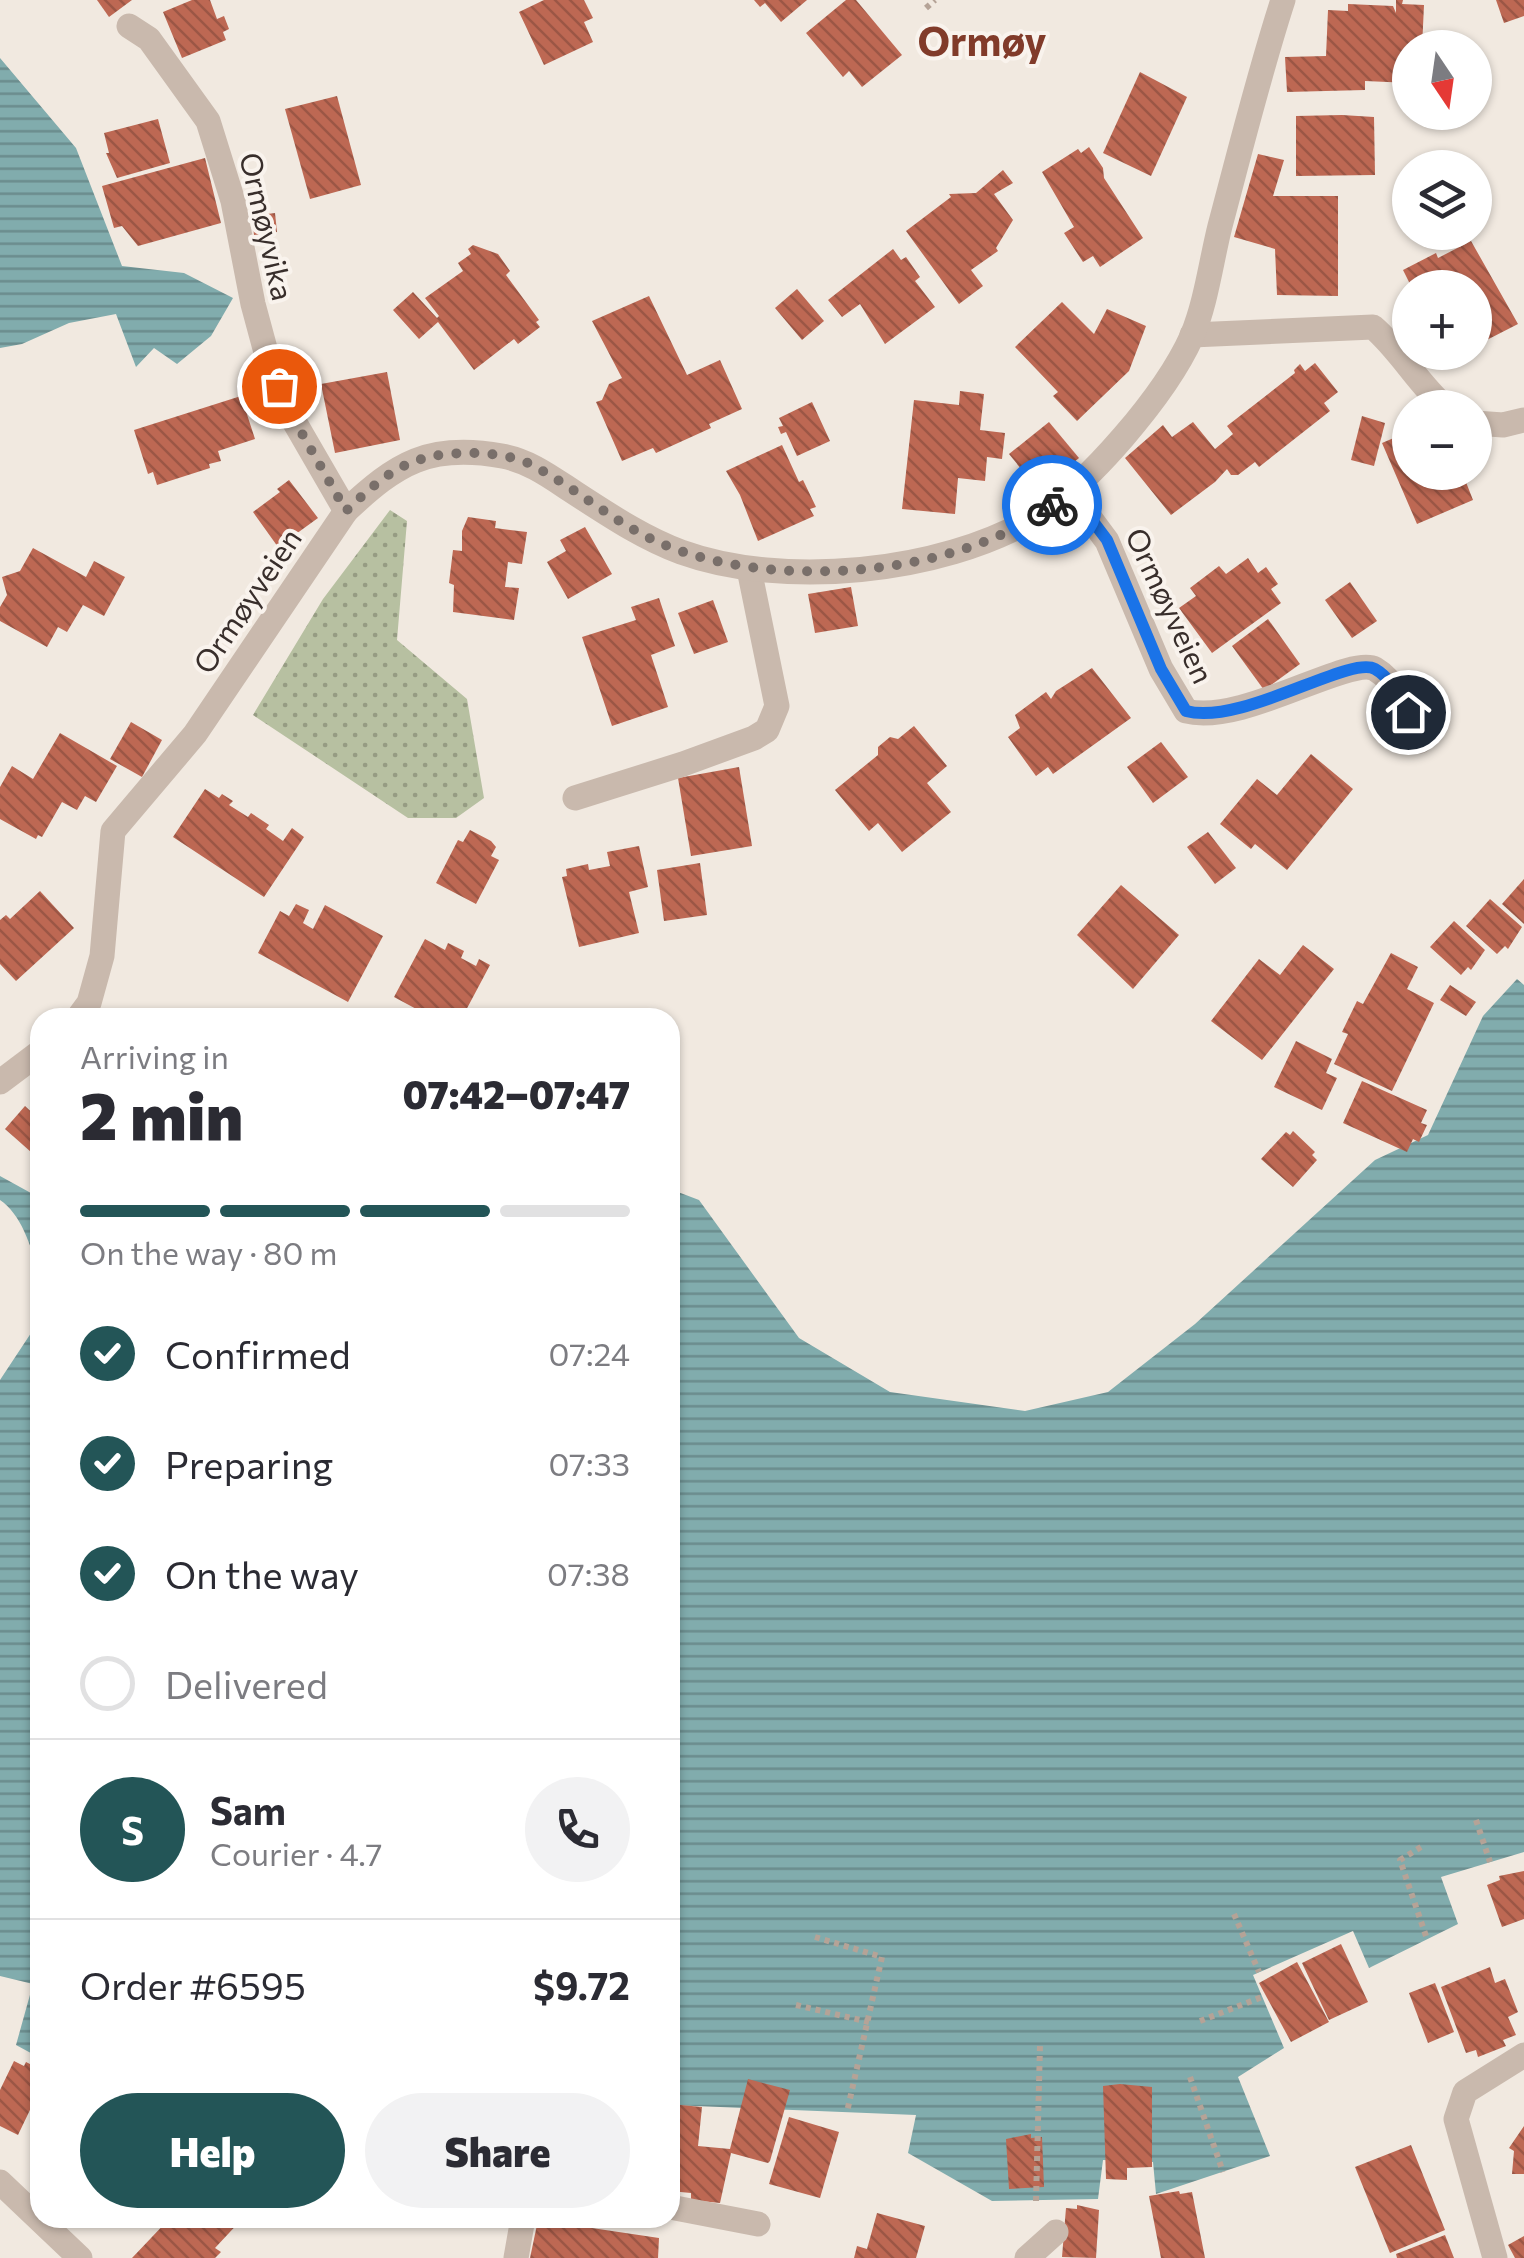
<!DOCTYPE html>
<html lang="en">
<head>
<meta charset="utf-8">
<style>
	:root { --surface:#fff; --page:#f2f2f3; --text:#2b2b33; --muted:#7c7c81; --line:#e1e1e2; --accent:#235557 }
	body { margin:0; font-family:Commissioner,sans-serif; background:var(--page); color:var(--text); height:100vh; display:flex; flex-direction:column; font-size:38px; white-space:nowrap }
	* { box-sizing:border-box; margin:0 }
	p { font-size:32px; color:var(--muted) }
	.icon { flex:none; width:55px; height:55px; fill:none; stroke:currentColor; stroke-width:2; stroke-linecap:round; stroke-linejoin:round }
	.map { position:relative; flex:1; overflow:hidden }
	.sheet { position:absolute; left:30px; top:1008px; width:650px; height:1220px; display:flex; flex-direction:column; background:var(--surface); border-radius:30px; box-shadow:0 2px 8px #0004 }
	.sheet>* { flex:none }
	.needle { width:65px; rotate:167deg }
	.controls { position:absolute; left:1392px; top:30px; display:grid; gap:20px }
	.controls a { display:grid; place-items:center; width:100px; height:100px; border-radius:50%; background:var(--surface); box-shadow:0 2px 8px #0004; font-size:50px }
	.pin { position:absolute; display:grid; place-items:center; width:85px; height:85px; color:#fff; margin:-42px; border:5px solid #fff; border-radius:50%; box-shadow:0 2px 10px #0007 }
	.courier { position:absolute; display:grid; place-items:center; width:100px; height:100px; margin:-50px; border:8px solid #1a73e8; border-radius:50%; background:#fff; color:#222; box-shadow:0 2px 12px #0007 }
	.summary em { font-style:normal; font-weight:800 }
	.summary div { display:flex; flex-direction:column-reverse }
	.summary { display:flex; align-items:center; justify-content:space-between; height:170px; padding:0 50px }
	h1 { font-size:65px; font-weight:800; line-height:75px }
	.bar { display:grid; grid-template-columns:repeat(4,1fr); gap:15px 10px; align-content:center; height:120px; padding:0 50px }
	.bar i { height:12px; border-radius:8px; background:var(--line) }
	.bar .on { background:var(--accent) }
	.bar p { grid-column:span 4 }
	.line { display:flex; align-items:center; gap:25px; padding:0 50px; border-top:2px solid var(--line) }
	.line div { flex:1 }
	.round { display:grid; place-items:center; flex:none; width:105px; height:105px; border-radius:52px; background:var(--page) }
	ol { padding:0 50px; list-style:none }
	li { display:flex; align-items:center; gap:30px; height:110px }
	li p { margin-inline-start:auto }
	li .icon { padding:10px; border-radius:50%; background:var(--accent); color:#fff; stroke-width:4 }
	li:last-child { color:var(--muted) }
	li i { width:55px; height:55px; border:5px solid var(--line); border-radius:50% }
	.button { display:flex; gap:20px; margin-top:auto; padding:20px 50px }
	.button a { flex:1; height:115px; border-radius:60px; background:var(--accent); color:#fff; font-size:40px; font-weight:800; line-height:115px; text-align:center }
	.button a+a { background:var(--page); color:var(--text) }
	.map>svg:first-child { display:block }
	.grass { fill:url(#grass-dots) }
	.water { fill:url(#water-rules) }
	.building { fill:url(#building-back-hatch) }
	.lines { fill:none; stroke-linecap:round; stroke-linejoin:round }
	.path { stroke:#b5a397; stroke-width:6; stroke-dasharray:5 5; stroke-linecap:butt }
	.minor { stroke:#c9b9ad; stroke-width:25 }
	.done { stroke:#796f6a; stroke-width:10; stroke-dasharray:0 18 }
	.route { stroke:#1a73e8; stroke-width:12 }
	.labels { text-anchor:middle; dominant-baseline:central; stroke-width:8; stroke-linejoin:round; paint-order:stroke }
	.street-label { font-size:30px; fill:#382e2b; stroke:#f9f3ed }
	.district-label { font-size:40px; font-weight:bold; fill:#813b2a; stroke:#f9f3ed }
</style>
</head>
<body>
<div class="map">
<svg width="1524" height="2258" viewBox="0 0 1524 2258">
	<defs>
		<pattern id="grass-dots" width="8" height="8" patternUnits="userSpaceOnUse" patternTransform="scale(2.5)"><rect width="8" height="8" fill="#b7c0a1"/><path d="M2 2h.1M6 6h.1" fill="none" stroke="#969c83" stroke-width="1.8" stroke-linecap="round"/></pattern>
		<pattern id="water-rules" width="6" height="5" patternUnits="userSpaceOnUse" patternTransform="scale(2.5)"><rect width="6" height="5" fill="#81acad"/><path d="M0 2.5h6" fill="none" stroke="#6b8c8d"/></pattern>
		<pattern id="building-back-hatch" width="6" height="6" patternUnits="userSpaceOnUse" patternTransform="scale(2.5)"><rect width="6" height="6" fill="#bd6853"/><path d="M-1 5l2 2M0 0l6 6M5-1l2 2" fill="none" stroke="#9b5645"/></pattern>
	</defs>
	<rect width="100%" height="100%" fill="#f1e9e0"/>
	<polygon class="grass" points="390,510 407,521 397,640 467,699 484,798 456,818 408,818 253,715 323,599"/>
	<g class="water">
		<polygon points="0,58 76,148 122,266 184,273 233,298 211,336 177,364 154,348 136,367 116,314 69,323 22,344 0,348"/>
		<polygon points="1517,979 1524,985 1524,1852 1441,1877 1458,1924 1369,1968 1353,1931 1253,1975 1284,2048 1238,2077 1270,2156 1156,2194 1153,2162 1103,2160 1098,2199 992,2201 908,2153 916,2115 670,2105 670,1189 699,1200 799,1338 890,1392 1025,1411 1108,1392 1195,1324 1375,1160 1428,1135 1483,1016"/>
		<path d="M0,1176l40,22v86c-5,-27 -16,-68 -40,-84z"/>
		<polygon points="40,1298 40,2058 16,2045 33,1984 0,1976 0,1380 35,1327"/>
	</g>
	<g class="building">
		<polygon points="97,0 132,0 109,17"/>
		<polygon points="192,0 210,0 217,19 224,16 229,29 223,32 226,40 182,58 163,12"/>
		<polygon points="544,0 584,0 593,18 584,22 593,42 544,65 519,12"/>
		<polygon points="754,0 807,0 781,22 765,3 760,7"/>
		<polygon points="846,0 856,0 902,55 862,87 849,71 843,77 806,33"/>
		<polygon points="1396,0 1403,0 1402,4 1424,5 1422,48 1410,48 1410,83 1365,81 1365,90 1287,92 1285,57 1326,56 1328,10 1348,11 1348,4 1393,6 1396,13"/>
		<polygon points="1496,0 1524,0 1524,16 1504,23"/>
		<polygon points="1140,72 1187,97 1151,176 1103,153"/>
		<polygon points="337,96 361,185 310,199 285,109"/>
		<polygon points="1342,115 1374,117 1375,175 1296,176 1296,116"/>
		<polygon points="158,119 170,163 117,178 106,153 109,153 104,133"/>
		<polygon points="1089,147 1103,168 1104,178 1143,238 1100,267 1093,256 1083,262 1064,233 1074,227 1042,172 1078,149 1081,153"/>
		<polygon points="1258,154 1284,160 1273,196 1338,196 1338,296 1277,295 1275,249 1234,237"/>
		<polygon points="205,158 221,223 138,246 122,226 114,228 102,186"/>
		<polygon points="1003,170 1013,183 994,194 1013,220 996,248 998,251 971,270 983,286 959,304 906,231 951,197 949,194 976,193"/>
		<polygon points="275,213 277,232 254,235 252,216"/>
		<polygon points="1471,241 1518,324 1475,346 1475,288 1412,288 1403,270 1436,253 1438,258"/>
		<polygon points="473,245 498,254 510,271 506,275 539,320 536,322 540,327 518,344 514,339 474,370 438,322 419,339 393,310 413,292 437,318 439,316 425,298 463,271 458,263 471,254 468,249"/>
		<polygon points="893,249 901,260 906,257 920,277 915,281 935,307 885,344 860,304 842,317 828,300"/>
		<polygon points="797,289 824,321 802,340 775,308"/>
		<polygon points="649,296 687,375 720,360 742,409 709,424 711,428 656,453 653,448 622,461 596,402 602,400 609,384 622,378 592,321"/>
		<polygon points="1062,302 1094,334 1107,309 1146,326 1129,371 1077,421 1053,396 1058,392 1015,347"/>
		<polygon points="1315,363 1338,392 1324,403 1330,411 1259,467 1255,462 1238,475 1231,475 1227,469 1215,482 1171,515 1125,458 1163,425 1172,437 1193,422 1215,449 1233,434 1227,426 1295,373 1294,370 1300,364 1305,371"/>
		<polygon points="387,372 400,440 335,453 321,384"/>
		<polygon points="960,391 984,394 980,430 1005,433 1002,459 987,457 985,481 958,478 955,514 902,509 914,400 959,405"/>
		<polygon points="241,396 255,439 218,451 221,461 209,464 210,468 157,485 153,472 148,474 134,430"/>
		<polygon points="812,402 830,441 797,456 786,432 781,434 778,427 783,426 779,418"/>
		<polygon points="1362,416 1385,423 1374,466 1351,460"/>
		<polygon points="1049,422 1079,458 1039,491 1009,454"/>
		<polygon points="1410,431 1410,472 1462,472 1473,500 1417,524 1382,443"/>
		<polygon points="782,445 799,482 803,480 816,507 810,509 814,516 758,541 740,495 726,471"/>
		<polygon points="289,480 318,518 278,547 253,512 280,492 277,489"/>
		<polygon points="468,517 496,521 495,528 527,532 522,564 508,562 505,587 519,588 514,620 453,612 454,585 449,583 453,550 462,551 462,531"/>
		<polygon points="585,527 612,574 568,599 547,562 566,551 560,540"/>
		<polygon points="33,548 86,577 94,561 125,577 104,616 83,605 67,632 58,627 47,647 0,621 0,607 7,595 2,577 20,571"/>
		<polygon points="1248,558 1258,573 1266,567 1278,584 1271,589 1281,603 1212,653 1179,608 1196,596 1190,588 1219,566 1226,574"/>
		<polygon points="1350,582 1377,621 1352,638 1325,600"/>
		<polygon points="851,587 858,626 815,633 808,594"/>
		<polygon points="659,598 675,646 651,655 668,707 612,726 582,637 636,620 631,607"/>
		<polygon points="713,600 728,642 694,654 678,613"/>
		<polygon points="1268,619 1300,664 1264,690 1232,646"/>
		<polygon points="1092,668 1131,718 1053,774 1048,767 1036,776 1008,737 1020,728 1015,715 1046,692 1051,699 1056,691"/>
		<polygon points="131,722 162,740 142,777 110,759"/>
		<polygon points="914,726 947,766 927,783 951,812 902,852 878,823 869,831 835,790 878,755 878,747 890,737 898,739"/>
		<polygon points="60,733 117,766 96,802 85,796 77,810 62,802 42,837 38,835 36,839 0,819 0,787 12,766 33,779"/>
		<polygon points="1161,742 1188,777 1153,803 1127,767"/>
		<polygon points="1311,754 1353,789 1287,870 1255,844 1251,849 1220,824 1257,779 1277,795"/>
		<polygon points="739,767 752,846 691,856 678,778"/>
		<polygon points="205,789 219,798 222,794 233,801 229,805 248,817 251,813 269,825 266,829 283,841 292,828 304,837 264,897 173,837"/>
		<polygon points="470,830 491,841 496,847 491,856 499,860 476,904 436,883 458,840 463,842"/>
		<polygon points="1208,832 1236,868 1215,884 1187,847"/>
		<polygon points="639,846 648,887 629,892 639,933 579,947 562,877 567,876 566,869 588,864 589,870 610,866 607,852"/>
		<polygon points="700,863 707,915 664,921 657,870"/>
		<polygon points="1524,879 1524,924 1502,904"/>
		<polygon points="1121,885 1179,935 1133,989 1077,935"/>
		<polygon points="40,891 74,928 16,981 0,964 0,920 6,915 10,919"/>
		<polygon points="1490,899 1522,927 1508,949 1505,946 1497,954 1466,926"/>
		<polygon points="296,904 309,910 303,923 313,929 325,905 383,936 348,1002 258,953 280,911 289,916"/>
		<polygon points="1454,921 1485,950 1471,970 1468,967 1461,975 1430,947"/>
		<polygon points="425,939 445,950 448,943 464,951 461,958 476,966 479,959 490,965 464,1014 459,1011 456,1018 433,1018 394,997"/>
		<polygon points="1303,945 1334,969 1262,1060 1211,1021 1259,959 1280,975"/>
		<polygon points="1391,953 1418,967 1407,989 1434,1003 1392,1091 1334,1064 1348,1034 1342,1032 1357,1001 1363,1004"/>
		<polygon points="1450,985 1476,1002 1466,1016 1440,1000"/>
		<polygon points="1296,1041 1332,1059 1326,1073 1337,1078 1322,1110 1274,1087"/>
		<polygon points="1362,1081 1427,1110 1421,1123 1427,1125 1419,1142 1413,1139 1407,1152 1343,1123"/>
		<polygon points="25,1106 40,1120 40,1160 5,1129"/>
		<polygon points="1293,1131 1315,1152 1312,1155 1317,1160 1293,1187 1261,1159 1286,1132 1290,1135"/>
		<polygon points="1524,1871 1524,1919 1502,1927 1487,1885 1500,1880 1499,1876"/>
		<polygon points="1341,1944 1368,2002 1329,2020 1302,1963"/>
		<polygon points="1297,1962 1329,2022 1291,2042 1259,1983"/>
		<polygon points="1490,1967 1495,1983 1505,1979 1518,2012 1508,2017 1516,2035 1503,2040 1506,2046 1478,2057 1476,2050 1466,2053 1441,1987"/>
		<polygon points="1435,1983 1454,2032 1428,2043 1409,1993"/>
		<polygon points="14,2061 24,2066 26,2062 38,2068 36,2071 40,2073 40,2089 18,2135 0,2126 0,2090"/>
		<polygon points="748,2079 790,2090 770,2161 768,2163 731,2153 720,2203 691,2200 691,2193 670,2191 670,2104 702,2107 698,2146 730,2149"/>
		<polygon points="1120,2084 1152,2087 1152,2167 1127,2168 1127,2180 1106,2179 1103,2086"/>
		<polygon points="789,2117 839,2132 820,2198 769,2184"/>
		<polygon points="1524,2126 1524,2174 1512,2174 1514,2151 1509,2148"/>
		<polygon points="1031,2134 1031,2138 1042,2137 1044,2187 1009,2189 1006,2139"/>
		<polygon points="1411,2145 1445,2230 1390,2253 1355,2167"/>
		<polygon points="1179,2191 1180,2194 1192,2192 1205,2258 1161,2258 1149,2196"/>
		<polygon points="1077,2205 1099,2210 1096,2258 1062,2257 1066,2208 1077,2209"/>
		<polygon points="877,2213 925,2226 916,2258 854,2258 857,2246 867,2249"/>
		<polygon points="170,2218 243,2218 215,2248 221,2252 215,2258 132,2258"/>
		<polygon points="538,2220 659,2238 658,2258 530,2258"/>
		<polygon points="1445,2235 1454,2258 1397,2258 1396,2254"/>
		<polygon points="1524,2236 1524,2258 1515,2258 1508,2245"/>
	</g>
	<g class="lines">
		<g class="path">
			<polyline points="926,8 935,0"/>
			<polyline points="1476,1820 1490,1862"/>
			<polyline points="1421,1847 1400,1860 1427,1939"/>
			<polyline points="1234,1914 1259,1972"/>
			<polyline points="815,1937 882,1957 847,2112"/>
			<polyline points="796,2005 869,2022"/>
			<polyline points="1200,2021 1262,1997"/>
			<polyline points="1190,2077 1223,2172"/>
			<polyline points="1036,2201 1040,2045"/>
		</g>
		<g class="minor">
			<polyline points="129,26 149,39 208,121 233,201 253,304 267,356 291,416 346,511"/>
			<path d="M1192,335l181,-8c28,24 45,57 73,81"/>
			<polyline points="1475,423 1503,425 1524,420"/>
			<path d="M1070,491l37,50 54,128 25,42c56,15 163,-56 189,-42 24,14 35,48 45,72"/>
			<polyline points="575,798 683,764 754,738 767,730 777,706 749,569"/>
			<path d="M78,1018l11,-15 13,-47 11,-125 82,-97 151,-223c51,-48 83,-68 156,-55 28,5 50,22 73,37 34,22 68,45 106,59 102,37 260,21 353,-34 54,-32 132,-124 158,-182 14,-33 19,-74 28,-110 20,-75 39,-152 63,-226"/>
			<polyline points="0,1082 40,1052"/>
			<polyline points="0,2182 80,2258"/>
			<polyline points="670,2207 758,2224"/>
			<polyline points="516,2258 523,2218"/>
			<polyline points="1027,2258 1056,2232"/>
			<polyline points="1495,2258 1456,2119 1465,2092 1524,2055"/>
		</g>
	</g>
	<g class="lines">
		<path class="done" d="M279,386l13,30 54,95c42,-40 65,-58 125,-58 20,0 42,3 59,11 45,23 84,59 130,79 109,48 296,35 392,-38"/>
		<path class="route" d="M1052,505l18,-14 37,49 54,129 25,42c56,15 163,-56 189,-42 16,9 24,28 33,43"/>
	</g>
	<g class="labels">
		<g class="street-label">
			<text transform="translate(268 226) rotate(77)">Ormøyvika</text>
			<text transform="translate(246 600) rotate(-56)">Ormøyveien</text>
			<text transform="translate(1171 605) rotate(65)">Ormøyveien</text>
		</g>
		<g class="district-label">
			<text x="982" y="39">Ormøy</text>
		</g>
	</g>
</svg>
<div class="controls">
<a><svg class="needle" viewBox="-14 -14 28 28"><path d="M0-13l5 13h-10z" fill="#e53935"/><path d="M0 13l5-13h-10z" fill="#7c7c81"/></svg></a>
<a><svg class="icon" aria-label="layers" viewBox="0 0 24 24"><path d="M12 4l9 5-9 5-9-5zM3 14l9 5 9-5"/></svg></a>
<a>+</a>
<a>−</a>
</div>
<div class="pin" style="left:279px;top:386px;background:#ea580c"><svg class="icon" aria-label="bag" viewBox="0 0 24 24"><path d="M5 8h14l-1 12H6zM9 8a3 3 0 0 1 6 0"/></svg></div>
<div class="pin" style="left:1408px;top:712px;background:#1f2937"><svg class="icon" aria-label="home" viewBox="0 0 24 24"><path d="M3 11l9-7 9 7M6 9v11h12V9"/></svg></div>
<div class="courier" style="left:1052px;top:505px"><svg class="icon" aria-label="bike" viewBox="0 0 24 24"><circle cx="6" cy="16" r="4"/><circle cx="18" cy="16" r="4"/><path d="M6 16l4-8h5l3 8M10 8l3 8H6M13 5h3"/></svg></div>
<section class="sheet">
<div class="summary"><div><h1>2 min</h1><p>Arriving in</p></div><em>07:42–07:47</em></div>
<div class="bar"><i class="on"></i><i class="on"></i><i class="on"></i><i></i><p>On the way · 80 m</p></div>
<ol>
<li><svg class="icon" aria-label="check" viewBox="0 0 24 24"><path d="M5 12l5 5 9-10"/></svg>Confirmed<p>07:24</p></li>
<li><svg class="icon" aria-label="check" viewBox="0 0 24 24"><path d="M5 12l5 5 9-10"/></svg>Preparing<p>07:33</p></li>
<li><svg class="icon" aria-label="check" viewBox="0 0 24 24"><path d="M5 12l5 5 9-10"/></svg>On the way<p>07:38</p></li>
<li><i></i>Delivered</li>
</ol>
<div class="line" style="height:180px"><b class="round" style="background:var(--accent);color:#fff">S</b><div><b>Sam</b><p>Courier · 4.7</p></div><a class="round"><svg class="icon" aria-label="phone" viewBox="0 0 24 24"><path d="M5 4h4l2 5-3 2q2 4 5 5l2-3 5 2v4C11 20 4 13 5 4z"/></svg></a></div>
<div class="line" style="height:130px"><div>Order #6595</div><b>$9.72</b></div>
<div class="button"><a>Help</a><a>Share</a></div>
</section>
</div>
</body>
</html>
